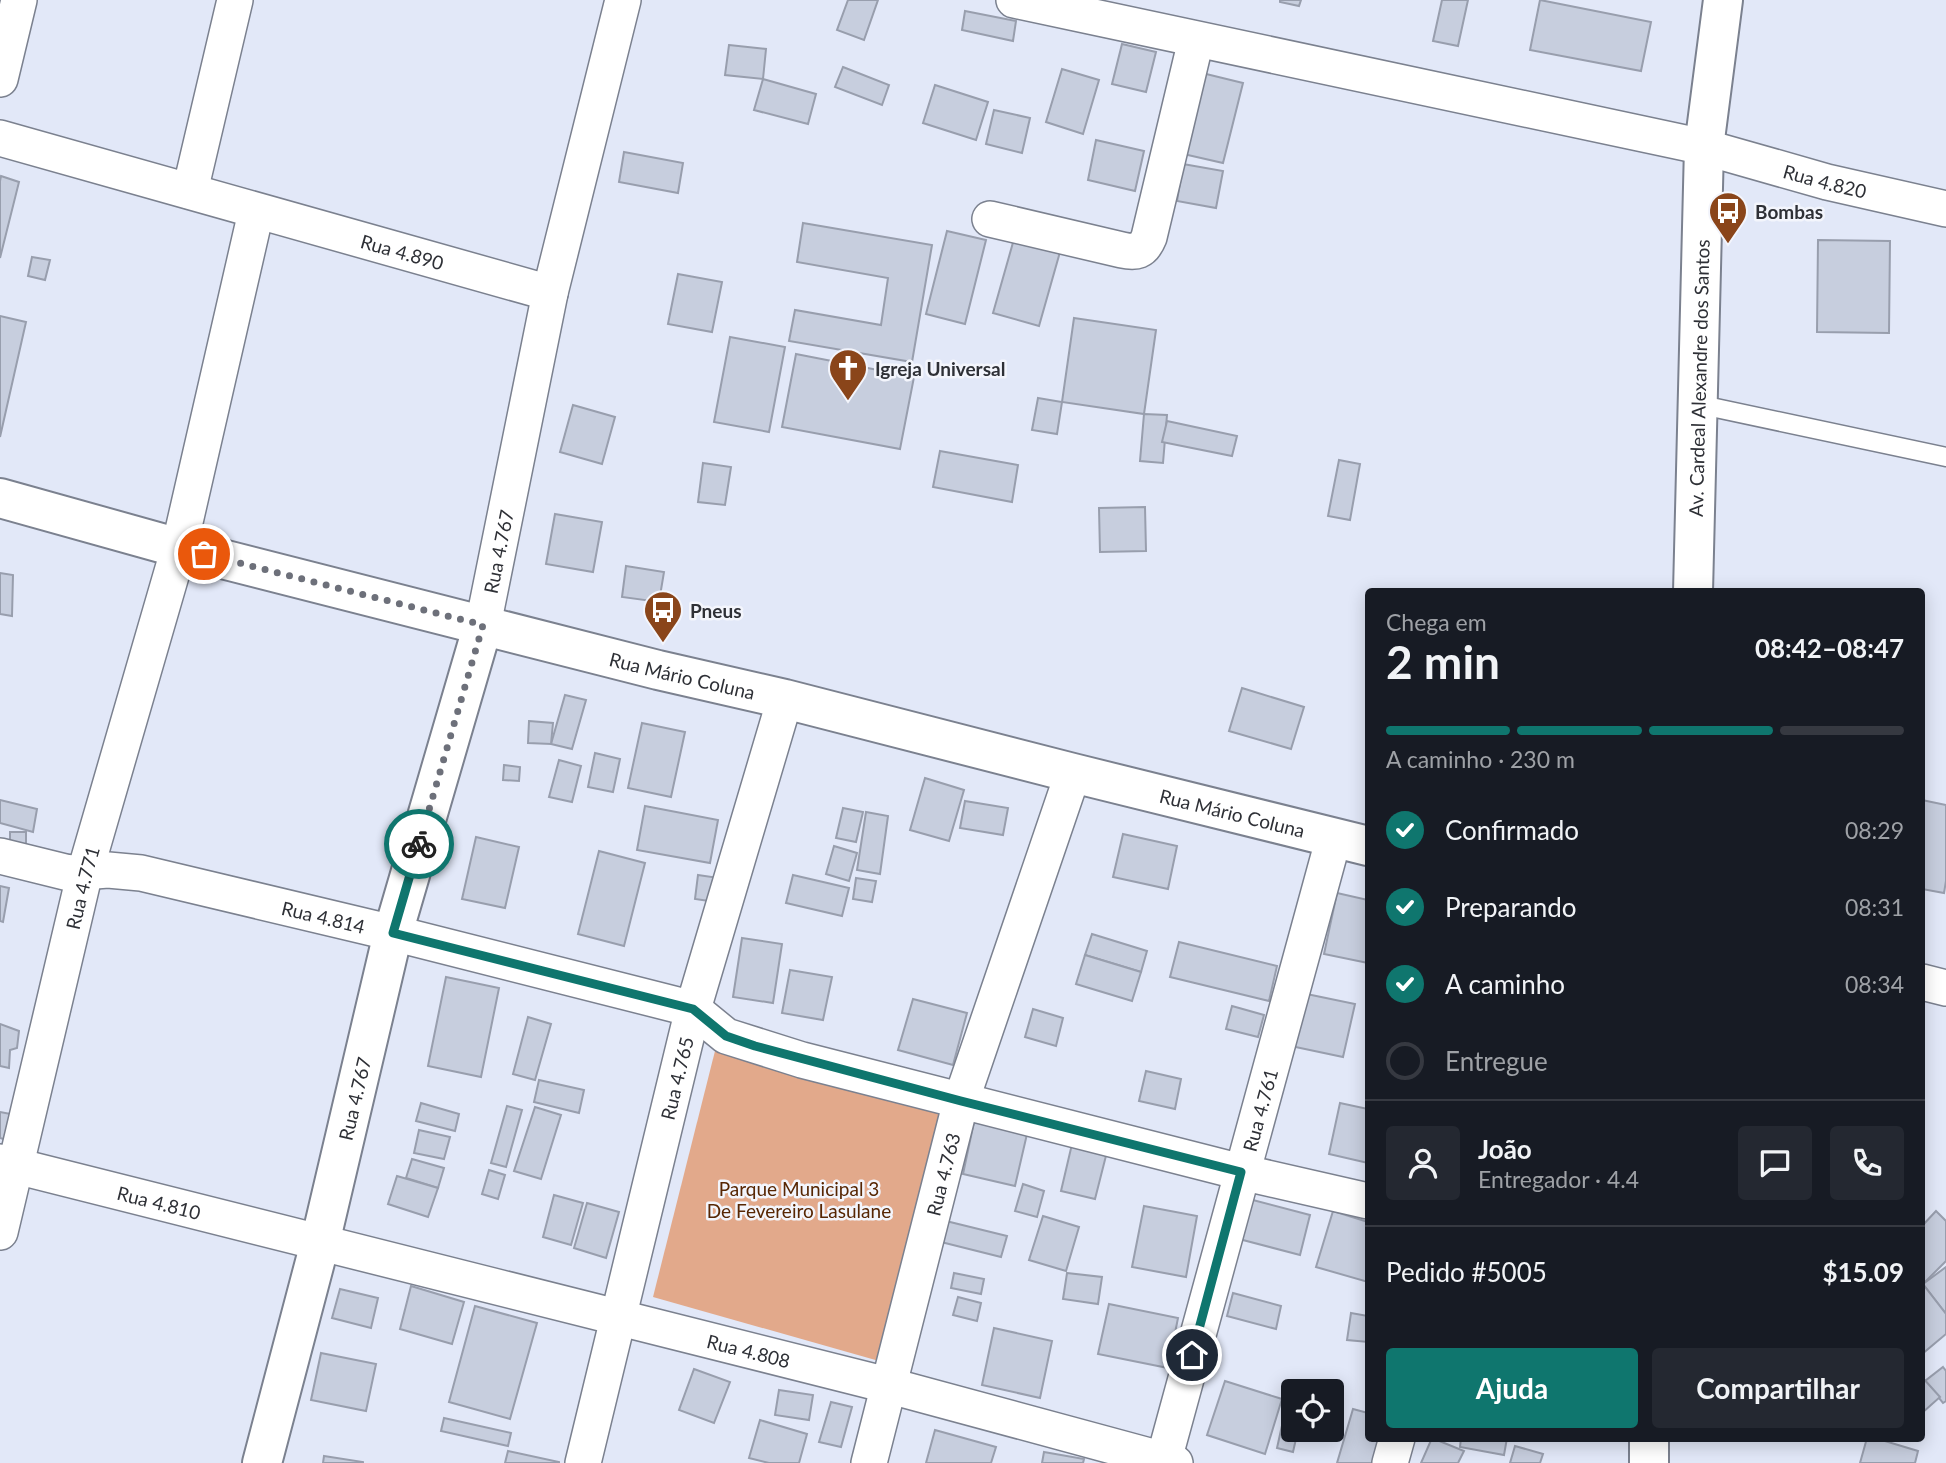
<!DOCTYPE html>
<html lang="pt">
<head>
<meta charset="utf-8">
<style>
	:root { --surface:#171b24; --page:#242831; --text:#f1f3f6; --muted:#9ea1a6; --line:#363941; --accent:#0f766e }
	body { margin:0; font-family:Lato,sans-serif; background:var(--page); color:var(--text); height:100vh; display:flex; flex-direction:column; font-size:26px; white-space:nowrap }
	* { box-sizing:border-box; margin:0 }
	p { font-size:23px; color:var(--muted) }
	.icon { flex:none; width:38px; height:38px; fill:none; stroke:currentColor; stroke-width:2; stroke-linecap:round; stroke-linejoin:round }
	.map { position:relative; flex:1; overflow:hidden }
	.drawer { position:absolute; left:1365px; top:588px; width:560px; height:854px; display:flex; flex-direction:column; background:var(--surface); border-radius:7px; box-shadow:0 4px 18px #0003 }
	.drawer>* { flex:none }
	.buttons { position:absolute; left:1281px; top:1379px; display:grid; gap:14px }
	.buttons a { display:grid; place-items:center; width:63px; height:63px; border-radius:7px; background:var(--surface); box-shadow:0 4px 18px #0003; font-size:35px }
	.pin { position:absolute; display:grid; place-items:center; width:60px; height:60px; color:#fff; margin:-30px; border:4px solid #fff; border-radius:50%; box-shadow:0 2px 7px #0007 }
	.courier { position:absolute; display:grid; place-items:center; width:70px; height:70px; margin:-35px; border:5px solid #0f766e; border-radius:50%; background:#fff; color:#222; box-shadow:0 2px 9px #0007 }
	.headline em { font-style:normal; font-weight:700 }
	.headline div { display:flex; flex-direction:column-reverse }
	.headline { display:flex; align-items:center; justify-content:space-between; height:119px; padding:0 21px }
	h1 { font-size:46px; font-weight:700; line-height:52px }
	.bar { display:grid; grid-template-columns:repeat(4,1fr); gap:10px 7px; align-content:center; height:84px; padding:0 21px }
	.bar i { height:9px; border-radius:5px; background:var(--line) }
	.bar .active { background:var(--accent) }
	.bar p { grid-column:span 4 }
	.line { display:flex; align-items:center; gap:18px; padding:0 21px; border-top:2px solid var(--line) }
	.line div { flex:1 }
	.round { display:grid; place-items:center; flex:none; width:74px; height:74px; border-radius:7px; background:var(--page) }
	ol { padding:0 21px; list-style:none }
	li { display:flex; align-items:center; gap:21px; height:77px }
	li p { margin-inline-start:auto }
	li .icon { padding:7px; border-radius:50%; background:var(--accent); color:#fff; stroke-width:4 }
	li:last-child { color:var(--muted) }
	li i { width:38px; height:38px; border:4px solid var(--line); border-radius:50% }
	.action { display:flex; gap:14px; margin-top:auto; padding:14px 21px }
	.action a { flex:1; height:80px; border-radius:7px; background:var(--accent); color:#fff; font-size:28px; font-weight:700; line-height:80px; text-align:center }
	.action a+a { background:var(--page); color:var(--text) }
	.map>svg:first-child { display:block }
	.green { fill:#e2a98b }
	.building { fill:#c7cede; stroke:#989ead; stroke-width:2 }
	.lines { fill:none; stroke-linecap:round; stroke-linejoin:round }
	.lane-casing { stroke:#7b818f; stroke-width:21 }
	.street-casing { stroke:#7b818f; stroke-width:38 }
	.secondary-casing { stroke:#7b818f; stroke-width:42 }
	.lane { stroke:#fff; stroke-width:18 }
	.street { stroke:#fff; stroke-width:35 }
	.secondary { stroke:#fff; stroke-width:38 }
	.done { stroke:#6d707a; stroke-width:7; stroke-dasharray:0 12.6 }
	.route { stroke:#0f766e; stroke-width:9 }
	.labels { text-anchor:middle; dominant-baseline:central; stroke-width:5; stroke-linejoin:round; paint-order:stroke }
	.street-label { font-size:19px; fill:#2e3036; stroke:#f3f5fc }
	.poi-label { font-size:19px; font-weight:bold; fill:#2e3036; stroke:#f3f5fc; text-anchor:start }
	.park-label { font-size:19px; fill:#572603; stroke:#f3f5fc }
</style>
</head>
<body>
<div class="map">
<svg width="1946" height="1463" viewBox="0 0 1946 1463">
	<rect width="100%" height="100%" fill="#e2e8f8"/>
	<polygon class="green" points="717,1043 947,1101 879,1361 653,1297"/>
	<g class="building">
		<polygon points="848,0 878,0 864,40 837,30"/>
		<polygon points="1280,0 1301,0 1299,6 1280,2"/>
		<polygon points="1442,0 1468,0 1458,46 1433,41"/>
		<polygon points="1540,0 1651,22 1641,71 1530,50"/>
		<polygon points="965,11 1016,21 1013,41 962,30"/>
		<polygon points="1122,44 1156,52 1146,92 1112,84"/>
		<polygon points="729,45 766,49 763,79 725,75"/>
		<polygon points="843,67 889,85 882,105 835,87"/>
		<polygon points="1062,69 1099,80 1083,134 1046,122"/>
		<polygon points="1198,72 1243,83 1223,163 1179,153"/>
		<polygon points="763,79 816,94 808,124 754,110"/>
		<polygon points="935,85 988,102 976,140 923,123"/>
		<polygon points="994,110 1030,118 1022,153 986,144"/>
		<polygon points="1096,140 1144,151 1135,191 1088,180"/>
		<polygon points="624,152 683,163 678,193 619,182"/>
		<polygon points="1183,164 1223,171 1216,208 1177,201"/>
		<polygon points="1,176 19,182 0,258 0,181"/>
		<polygon points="803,223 932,245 912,362 789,341 795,310 881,325 888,278 797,262"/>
		<polygon points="947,231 986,240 965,324 926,314"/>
		<polygon points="1014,239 1060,252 1039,326 993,313"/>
		<polygon points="1818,240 1890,241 1889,333 1817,332"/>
		<polygon points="32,257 50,260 45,280 28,276"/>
		<polygon points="678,274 722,282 712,332 668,324"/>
		<polygon points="0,316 26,322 0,437"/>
		<polygon points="1074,318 1156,330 1144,414 1062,402"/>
		<polygon points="730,337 785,347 769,432 714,422"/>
		<polygon points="796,354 914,377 900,449 782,427"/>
		<polygon points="1038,398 1062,402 1057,434 1032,430"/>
		<polygon points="573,405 615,417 602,464 560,452"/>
		<polygon points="1144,414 1167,415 1163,463 1140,461"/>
		<polygon points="1167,421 1237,436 1232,456 1162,442"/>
		<polygon points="940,451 1018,465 1012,502 933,487"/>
		<polygon points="1339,460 1360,464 1350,520 1328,516"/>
		<polygon points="703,463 731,467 725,505 698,502"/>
		<polygon points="1145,507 1146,551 1100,552 1099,508"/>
		<polygon points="555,514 602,522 593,572 546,564"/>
		<polygon points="626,566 664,572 659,602 622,597"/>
		<polygon points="0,573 13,575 12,616 0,614"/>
		<polygon points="1242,688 1304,707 1291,749 1229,731"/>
		<polygon points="565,695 586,700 572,749 551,744"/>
		<polygon points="529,721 553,723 551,744 528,743"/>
		<polygon points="642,723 685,732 671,797 628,788"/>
		<polygon points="595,753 620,759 613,792 588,787"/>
		<polygon points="559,760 581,766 572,802 549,797"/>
		<polygon points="504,765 520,767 519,781 503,780"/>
		<polygon points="925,778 964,790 949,841 910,830"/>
		<polygon points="0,800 37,809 33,832 0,823"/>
		<polygon points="1922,800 1946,805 1946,881 1944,893 1922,889"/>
		<polygon points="965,801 1008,808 1003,835 960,828"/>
		<polygon points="645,806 718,820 710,863 637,850"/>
		<polygon points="843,808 863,812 856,842 836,838"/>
		<polygon points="866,812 888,816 880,874 857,870"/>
		<rect x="10" y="832" width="16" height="17"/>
		<polygon points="1123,834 1177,846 1168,889 1113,877"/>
		<polygon points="476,837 519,847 505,908 462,899"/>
		<polygon points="834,846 857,853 849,881 826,874"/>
		<polygon points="599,851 645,863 624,946 578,934"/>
		<polygon points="698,875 719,878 716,902 695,899"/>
		<polygon points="793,875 849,888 842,916 786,903"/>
		<polygon points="856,878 876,881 872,902 853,899"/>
		<polygon points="0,886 9,888 3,922 0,921"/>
		<polygon points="1337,893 1368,900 1368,963 1324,954"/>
		<polygon points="1092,934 1147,951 1141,972 1085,955"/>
		<polygon points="742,938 782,944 773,1003 733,997"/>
		<polygon points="1179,942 1277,966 1269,1001 1170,977"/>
		<polygon points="1085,955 1141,972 1132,1001 1076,984"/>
		<polygon points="790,970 832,977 823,1020 782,1013"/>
		<polygon points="446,977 499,988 481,1077 428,1066"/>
		<polygon points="1297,992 1355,1004 1343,1057 1286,1045"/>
		<polygon points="913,999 967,1013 953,1065 898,1050"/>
		<polygon points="1232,1006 1264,1015 1258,1037 1226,1029"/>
		<polygon points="1033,1009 1063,1018 1056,1046 1025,1037"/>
		<polygon points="528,1017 551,1024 535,1080 513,1074"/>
		<polygon points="0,1024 19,1031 17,1048 10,1050 9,1068 0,1066"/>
		<polygon points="1146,1071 1181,1079 1175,1109 1139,1101"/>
		<polygon points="539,1080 584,1090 579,1113 534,1102"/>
		<polygon points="421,1103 459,1114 455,1131 416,1121"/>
		<polygon points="1340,1103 1368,1109 1368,1163 1329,1154"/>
		<polygon points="507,1106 522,1110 506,1167 491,1163"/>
		<polygon points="535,1107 561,1115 541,1179 514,1171"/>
		<polygon points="0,1112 16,1115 13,1142 0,1138"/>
		<polygon points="974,1122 1027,1134 1015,1186 963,1174"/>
		<polygon points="1076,1127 1111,1136 1095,1199 1061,1191"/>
		<polygon points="419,1130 450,1137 444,1159 414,1153"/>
		<polygon points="412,1159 444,1168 438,1188 406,1178"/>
		<polygon points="489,1170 505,1175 498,1199 482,1194"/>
		<polygon points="397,1176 438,1188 428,1217 388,1204"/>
		<polygon points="1023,1184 1044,1191 1037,1217 1015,1211"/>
		<polygon points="554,1195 583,1203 571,1245 543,1237"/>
		<polygon points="1249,1199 1310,1215 1300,1255 1239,1239"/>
		<polygon points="587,1203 619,1212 606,1258 574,1248"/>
		<polygon points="1144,1206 1197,1216 1186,1277 1132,1267"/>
		<polygon points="1333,1211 1368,1222 1368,1282 1316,1267"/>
		<polygon points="1936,1211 1946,1221 1946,1261 1923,1284 1922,1226"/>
		<polygon points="1043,1216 1079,1227 1066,1271 1029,1260"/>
		<polygon points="946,1221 1007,1236 1001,1257 941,1242"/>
		<polygon points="1946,1267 1946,1314 1923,1284"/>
		<polygon points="954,1273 984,1279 981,1294 951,1288"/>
		<polygon points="1067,1273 1102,1277 1098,1304 1063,1299"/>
		<polygon points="1922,1283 1946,1314 1946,1334 1922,1354"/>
		<polygon points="411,1286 464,1302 452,1344 400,1329"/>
		<polygon points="340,1289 378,1298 371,1328 332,1318"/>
		<polygon points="1233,1293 1281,1306 1276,1329 1227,1316"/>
		<polygon points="958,1297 981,1303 977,1321 953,1315"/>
		<polygon points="1109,1304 1178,1318 1168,1368 1098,1354"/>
		<polygon points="475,1306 537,1323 510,1419 449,1402"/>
		<polygon points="1351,1313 1368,1316 1368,1342 1347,1340"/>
		<polygon points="994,1328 1052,1341 1040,1398 982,1385"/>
		<polygon points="321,1353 376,1364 366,1411 311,1400"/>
		<polygon points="1943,1367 1946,1371 1946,1401 1943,1403 1925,1381"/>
		<polygon points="694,1369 730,1382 714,1423 679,1410"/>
		<polygon points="1922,1377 1940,1397 1922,1413"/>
		<polygon points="1225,1381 1282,1399 1265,1454 1207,1435"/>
		<polygon points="779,1390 813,1395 809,1420 775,1415"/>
		<polygon points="831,1402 852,1407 841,1447 819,1442"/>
		<polygon points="1287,1403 1293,1404 1293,1430 1298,1430 1293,1452 1277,1448"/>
		<polygon points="1353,1409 1368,1413 1368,1438 1382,1438 1375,1463 1337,1463"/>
		<polygon points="444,1418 511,1433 508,1446 441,1431"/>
		<polygon points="760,1420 807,1434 799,1463 769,1463 749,1458"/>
		<polygon points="935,1430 996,1447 991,1463 926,1463"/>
		<polygon points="1432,1438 1464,1451 1458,1463 1421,1463"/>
		<polygon points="1461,1438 1507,1438 1504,1455 1460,1447"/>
		<polygon points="1867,1438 1875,1438 1918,1451 1915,1463 1860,1463"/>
		<polygon points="1515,1446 1543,1454 1540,1463 1510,1463"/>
		<polygon points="508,1451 559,1462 559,1463 505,1463"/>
		<polygon points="1044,1452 1084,1459 1083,1463 1042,1463"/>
		<polygon points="324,1456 363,1462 363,1463 323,1463"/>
	</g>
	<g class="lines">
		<defs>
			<polyline id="lane" points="1697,404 1946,457"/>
			<g id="street">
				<path id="s1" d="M1014,0l690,147 123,35 119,27"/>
				<polyline points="0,79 19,0"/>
				<path id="s2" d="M0,138l550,155"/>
				<polyline points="190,191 235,0"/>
				<path d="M990,219l132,31c14,3 21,2 27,-13l47,-197"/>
				<path id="s3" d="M483,625l67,-332 73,-293"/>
				<path id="s4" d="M0,856l69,17 39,-3 33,3 252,60 300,76 33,27 76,24 439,112 127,29"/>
				<polyline points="1922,982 1946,988"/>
				<path id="s5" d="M0,1162l887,223 288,78"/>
				<path id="s6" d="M0,1232l85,-360 94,-324 77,-336"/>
				<path id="s7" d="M583,1463l110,-454 92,-310"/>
				<path id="s8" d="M869,1463l92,-362 112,-328"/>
				<path id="s9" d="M1163,1463l171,-626"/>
				<polyline points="1390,1463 1397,1438"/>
			</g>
			<g id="secondary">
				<path id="s10" d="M0,498l179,50 479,122 127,29 288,74 295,73"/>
				<path id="s11" d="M1693,592l11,-445 19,-147"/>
				<polyline points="1649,1438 1649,1463"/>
				<path id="s12" d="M262,1463l58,-220 73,-310 90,-308"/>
			</g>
		</defs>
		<use href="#lane" class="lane-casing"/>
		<use href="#street" class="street-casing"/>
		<use href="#secondary" class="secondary-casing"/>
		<use href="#lane" class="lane"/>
		<use href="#street" class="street"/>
		<use href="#secondary" class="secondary"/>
	</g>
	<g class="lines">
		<polyline class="done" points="204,554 483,625 419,844"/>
		<polyline class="route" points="419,844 393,933 693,1009 726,1036 755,1046 961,1101 1241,1172 1192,1355"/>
	</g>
	<defs>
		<symbol id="bus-pin" viewBox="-11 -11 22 30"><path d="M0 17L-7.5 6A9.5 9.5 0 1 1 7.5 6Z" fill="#8a451a" stroke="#f3f5fc"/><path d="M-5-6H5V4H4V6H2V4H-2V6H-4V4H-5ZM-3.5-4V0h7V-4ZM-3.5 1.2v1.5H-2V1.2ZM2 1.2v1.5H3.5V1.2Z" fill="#fff"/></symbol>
		<symbol id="church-pin" viewBox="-11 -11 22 30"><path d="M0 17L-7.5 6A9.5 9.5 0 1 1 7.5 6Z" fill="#8a451a" stroke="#f3f5fc"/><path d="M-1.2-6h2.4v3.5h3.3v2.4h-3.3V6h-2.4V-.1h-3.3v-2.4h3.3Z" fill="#fff"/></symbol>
	</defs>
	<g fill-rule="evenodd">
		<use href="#bus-pin" x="1706" y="189" width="44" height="60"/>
		<use href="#church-pin" x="826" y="346" width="44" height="60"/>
		<use href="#bus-pin" x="641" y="588" width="44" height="60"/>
	</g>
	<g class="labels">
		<g class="street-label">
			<text stroke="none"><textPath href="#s1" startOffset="831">Rua 4.820</textPath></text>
			<text stroke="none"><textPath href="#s2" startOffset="418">Rua 4.890</textPath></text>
			<text stroke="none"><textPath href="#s11" startOffset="214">Av. Cardeal Alexandre dos Santos</textPath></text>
			<text stroke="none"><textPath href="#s3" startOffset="75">Rua 4.767</textPath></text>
			<text stroke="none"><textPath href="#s10" startOffset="705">Rua Mário Coluna</textPath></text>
			<text stroke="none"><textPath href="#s10" startOffset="1272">Rua Mário Coluna</textPath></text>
			<text stroke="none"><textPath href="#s6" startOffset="354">Rua 4.771</textPath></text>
			<text stroke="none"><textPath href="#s4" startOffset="331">Rua 4.814</textPath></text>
			<text stroke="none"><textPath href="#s7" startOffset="396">Rua 4.765</textPath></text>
			<text stroke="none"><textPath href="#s12" startOffset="376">Rua 4.767</textPath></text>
			<text stroke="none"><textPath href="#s9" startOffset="366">Rua 4.761</textPath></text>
			<text stroke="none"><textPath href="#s8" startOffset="298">Rua 4.763</textPath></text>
			<text stroke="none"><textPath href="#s5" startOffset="164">Rua 4.810</textPath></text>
			<text stroke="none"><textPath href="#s5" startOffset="772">Rua 4.808</textPath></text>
		</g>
		<g class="poi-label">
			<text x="1755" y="211">Bombas</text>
			<text x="875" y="368">Igreja Universal</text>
			<text x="690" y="610">Pneus</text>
		</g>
		<g class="park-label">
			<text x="799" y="1188">Parque Municipal 3<tspan x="799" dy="22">De Fevereiro Lasulane</tspan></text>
		</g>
	</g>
</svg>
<div class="buttons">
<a><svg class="icon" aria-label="locate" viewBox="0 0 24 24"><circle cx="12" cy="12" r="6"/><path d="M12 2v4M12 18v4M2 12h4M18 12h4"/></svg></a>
</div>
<div class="pin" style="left:204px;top:554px;background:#ea580c"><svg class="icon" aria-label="bag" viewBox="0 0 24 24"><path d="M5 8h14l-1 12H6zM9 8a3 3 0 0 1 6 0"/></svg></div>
<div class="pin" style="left:1192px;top:1355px;background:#1f2937"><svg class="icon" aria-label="home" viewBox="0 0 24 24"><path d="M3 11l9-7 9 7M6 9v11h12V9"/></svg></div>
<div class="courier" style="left:419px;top:844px"><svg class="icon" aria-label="bike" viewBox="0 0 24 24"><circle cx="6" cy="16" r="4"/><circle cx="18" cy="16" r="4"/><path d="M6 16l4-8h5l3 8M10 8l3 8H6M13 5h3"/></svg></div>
<section class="drawer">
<div class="headline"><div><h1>2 min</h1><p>Chega em</p></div><em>08:42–08:47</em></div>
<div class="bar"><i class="active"></i><i class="active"></i><i class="active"></i><i></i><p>A caminho · 230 m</p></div>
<ol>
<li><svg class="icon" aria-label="check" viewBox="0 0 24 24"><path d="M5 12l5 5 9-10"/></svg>Confirmado<p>08:29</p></li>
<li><svg class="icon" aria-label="check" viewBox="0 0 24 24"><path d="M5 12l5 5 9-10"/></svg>Preparando<p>08:31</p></li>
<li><svg class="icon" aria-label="check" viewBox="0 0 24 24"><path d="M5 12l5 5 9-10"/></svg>A caminho<p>08:34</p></li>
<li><i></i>Entregue</li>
</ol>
<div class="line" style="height:126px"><a class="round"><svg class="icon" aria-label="person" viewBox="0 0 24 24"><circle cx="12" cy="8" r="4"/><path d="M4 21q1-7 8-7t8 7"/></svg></a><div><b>João</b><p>Entregador · 4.4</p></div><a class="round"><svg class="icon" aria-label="chat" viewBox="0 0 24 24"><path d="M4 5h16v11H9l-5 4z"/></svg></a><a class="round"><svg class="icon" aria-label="phone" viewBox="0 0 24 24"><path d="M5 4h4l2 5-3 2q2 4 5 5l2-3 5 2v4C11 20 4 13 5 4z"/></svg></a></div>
<div class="line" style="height:91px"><div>Pedido #5005</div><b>$15.09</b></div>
<div class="action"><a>Ajuda</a><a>Compartilhar</a></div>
</section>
</div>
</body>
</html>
